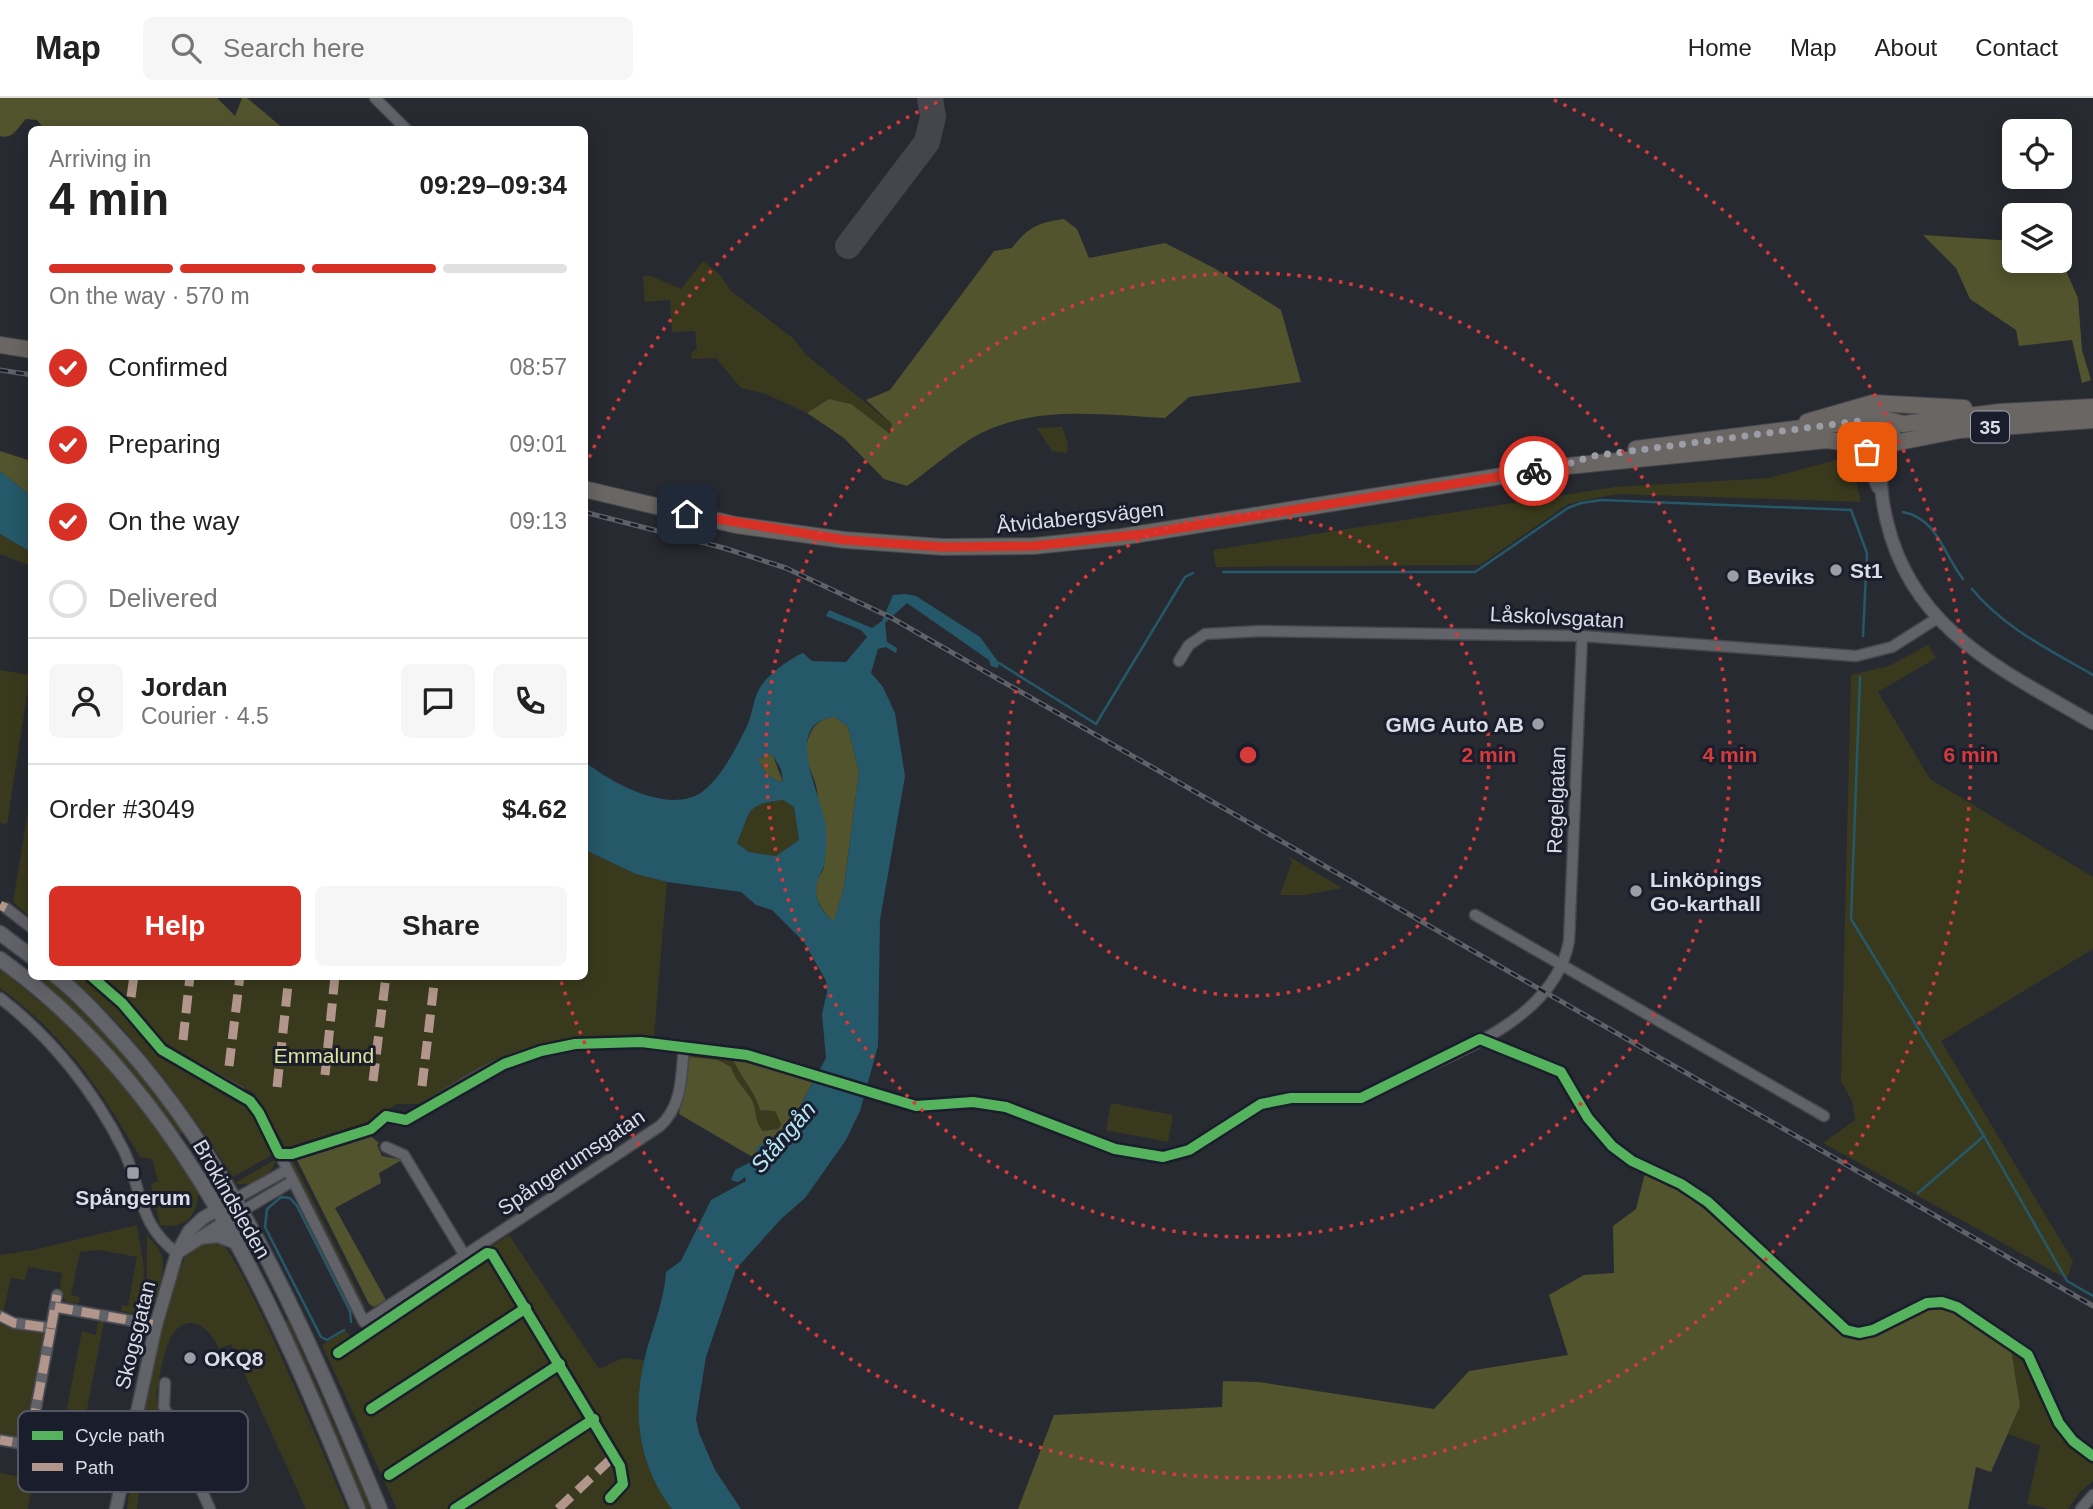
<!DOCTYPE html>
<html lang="en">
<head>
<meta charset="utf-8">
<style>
	:root { --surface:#fff; --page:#f6f6f6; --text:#222; --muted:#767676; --line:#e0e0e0; --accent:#d93025 }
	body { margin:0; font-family:Arial,sans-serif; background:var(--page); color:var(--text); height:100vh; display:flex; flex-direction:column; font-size:26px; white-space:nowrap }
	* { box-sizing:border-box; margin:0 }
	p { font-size:23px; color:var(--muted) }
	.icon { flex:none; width:38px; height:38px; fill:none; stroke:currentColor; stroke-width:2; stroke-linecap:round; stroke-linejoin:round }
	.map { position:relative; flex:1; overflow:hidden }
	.sheet { position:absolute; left:28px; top:28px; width:560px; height:854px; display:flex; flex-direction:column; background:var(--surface); border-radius:10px; box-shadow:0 4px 18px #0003 }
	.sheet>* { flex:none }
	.buttons { position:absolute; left:2002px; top:21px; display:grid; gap:14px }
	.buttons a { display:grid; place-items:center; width:70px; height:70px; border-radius:10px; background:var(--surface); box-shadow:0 4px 18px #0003; font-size:35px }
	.pin { position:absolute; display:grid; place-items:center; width:60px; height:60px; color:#fff; margin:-30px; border-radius:14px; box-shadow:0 4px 10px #0006 }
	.courier { position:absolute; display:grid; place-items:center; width:70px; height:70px; margin:-35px; border:5px solid #d93025; border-radius:50%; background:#fff; color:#222; box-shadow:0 2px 9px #0007 }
	.overview em { font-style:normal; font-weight:800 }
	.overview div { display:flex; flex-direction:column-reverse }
	.overview { display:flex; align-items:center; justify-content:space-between; height:119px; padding:0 21px }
	h1 { font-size:46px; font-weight:800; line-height:52px }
	.bar { display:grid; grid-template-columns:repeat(4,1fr); gap:10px 7px; align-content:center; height:84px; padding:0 21px }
	.bar i { height:9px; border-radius:5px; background:var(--line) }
	.bar .current { background:var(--accent) }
	.bar p { grid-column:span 4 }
	.line { display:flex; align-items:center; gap:18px; padding:0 21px; border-top:2px solid var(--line) }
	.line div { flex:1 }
	.round { display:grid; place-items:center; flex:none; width:74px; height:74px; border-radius:10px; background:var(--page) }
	ol { padding:0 21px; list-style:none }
	li { display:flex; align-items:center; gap:21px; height:77px }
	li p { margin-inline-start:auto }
	li .icon { padding:7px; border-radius:50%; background:var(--accent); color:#fff; stroke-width:4 }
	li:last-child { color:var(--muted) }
	li i { width:38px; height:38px; border:4px solid var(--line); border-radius:50% }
	.button { display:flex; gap:14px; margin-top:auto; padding:14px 21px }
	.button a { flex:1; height:80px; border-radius:10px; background:var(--accent); color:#fff; font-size:28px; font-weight:800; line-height:80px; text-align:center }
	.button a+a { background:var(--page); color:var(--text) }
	header { display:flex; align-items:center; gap:42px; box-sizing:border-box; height:98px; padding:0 35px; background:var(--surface); border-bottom:2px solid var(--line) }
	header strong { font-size:33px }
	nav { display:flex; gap:38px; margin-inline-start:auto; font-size:24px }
	.search { width:490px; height:63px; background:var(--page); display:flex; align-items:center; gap:18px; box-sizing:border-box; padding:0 24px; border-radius:10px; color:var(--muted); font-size:26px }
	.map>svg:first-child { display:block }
	.green { fill:#393a1d }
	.forest { fill:#52542e }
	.water { fill:#255869; fill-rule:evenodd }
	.pier { fill:#282a31 }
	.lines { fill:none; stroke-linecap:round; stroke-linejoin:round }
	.stream { stroke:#255869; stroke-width:2.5 }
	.taxiway { stroke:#44464c; stroke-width:26 }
	.minor-casing { stroke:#46474e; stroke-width:13 }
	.tertiary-casing { stroke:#46474e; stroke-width:15 }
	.secondary-casing { stroke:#46474e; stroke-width:17 }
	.primary-casing { stroke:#46474e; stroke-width:18 }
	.minor { stroke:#626369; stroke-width:10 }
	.tertiary { stroke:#626369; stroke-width:12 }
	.secondary { stroke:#626369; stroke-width:14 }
	.primary { stroke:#696663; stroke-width:16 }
	.rail-casing { stroke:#616268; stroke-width:5 }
	.rail { stroke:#1a1d2b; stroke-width:2.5; stroke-dasharray:8; stroke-linecap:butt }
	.quiet { stroke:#b2968c; stroke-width:9; stroke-dasharray:18 9; stroke-linecap:butt }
	.cycleway-casing { stroke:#1a1d2b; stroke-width:15 }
	.cycleway { stroke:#56b35d; stroke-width:10 }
	.done { stroke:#9c9ea7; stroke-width:7; stroke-dasharray:0 12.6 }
	.route { stroke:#d93025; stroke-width:9 }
	.ring { fill:none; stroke:#d63a3b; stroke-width:3.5; stroke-dasharray:3.5 7 }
	.poi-dot { fill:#9c9ea7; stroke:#1a1d2b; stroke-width:2.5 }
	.labels { text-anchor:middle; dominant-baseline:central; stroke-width:6; stroke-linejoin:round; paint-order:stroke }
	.shield { fill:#1a1d2b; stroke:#a0a3ae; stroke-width:2 }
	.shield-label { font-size:19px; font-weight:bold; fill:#dadde6 }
	.street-label { font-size:21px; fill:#dadde6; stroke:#1a1d2b }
	.poi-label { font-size:21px; font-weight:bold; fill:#dadde6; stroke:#1a1d2b; text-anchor:start }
	.park-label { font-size:21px; fill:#e0e49a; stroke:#1a1d2b }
	.water-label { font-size:23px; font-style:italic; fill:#b4e7f8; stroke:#1a1d2b }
	.key { fill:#1a1d2b; stroke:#545763; stroke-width:2 }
	.key-label { font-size:19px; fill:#dadde6 }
	.centre { fill:#d63a3b; stroke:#1a1d2b; stroke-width:3.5 }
	.ring-label { font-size:21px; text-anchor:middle; font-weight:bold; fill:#d63a3b; stroke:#1a1d2b; stroke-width:6; stroke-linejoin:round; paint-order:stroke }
</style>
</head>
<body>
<header>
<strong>Map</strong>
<div class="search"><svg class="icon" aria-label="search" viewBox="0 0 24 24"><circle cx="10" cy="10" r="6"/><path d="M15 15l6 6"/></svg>Search here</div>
<nav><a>Home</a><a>Map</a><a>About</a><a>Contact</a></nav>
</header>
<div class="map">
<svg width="2093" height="1411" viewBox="0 0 2093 1411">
	<rect width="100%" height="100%" fill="#282a31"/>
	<g class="green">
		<polygon points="703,163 719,176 731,193 794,241 806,257 892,326 890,337 851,306 829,301 807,315 766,296 741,290 716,260 692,261 691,255 697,251 695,233 672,234 670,202 645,204 643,178 651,178 681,191"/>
		<polygon points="1062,329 1068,346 1067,355 1052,353 1037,330"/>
		<polygon points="1836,362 1845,362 1853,370 1861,404 1616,396 1568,406 1480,467 1216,469 1213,452 1615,389 1769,380"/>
		<polygon points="0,436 31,454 31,468 0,456"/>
		<polygon points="1928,547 1936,560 1878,594 1930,681 2093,779 2093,851 1941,943 2073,1163 2067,1181 1823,1045 1855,1022 1852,1003 1841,983 1851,577 1889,568"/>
		<polygon points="0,572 30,577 7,726 0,725"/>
		<polygon points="31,694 32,820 31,820 13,804"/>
		<path d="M783,702l11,7 5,33 -23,16 -27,-4 -12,-9c14,-31 7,-39 46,-43z"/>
		<polygon points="585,752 636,776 667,784 654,939 609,938 538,949 423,1006 397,1006 369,1024 293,1051 285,1049 254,995 184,959 162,942 131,904 101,879 584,878"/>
		<polygon points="1288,758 1342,790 1305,797 1280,797 1292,764"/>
		<path d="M0,871c35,28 71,57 102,90 36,40 65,87 96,131 1,24 -13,40 -38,35l-9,-41 7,-3 -6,-22 -12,-2c-39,-67 -76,-123 -140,-169z"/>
		<path d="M37,879h9l69,67 69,88 -4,2c-42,-58 -88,-110 -143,-157z"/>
		<path d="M70,879h14l34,28 46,52 73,39 18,20 17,39 -39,22c-48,-73 -97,-143 -163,-200z"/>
		<path d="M690,951l41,5c7,21 24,35 29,56l15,1 6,13 -4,5 -14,2c-9,-9 -6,-21 -11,-31 -13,-23 -40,-32 -63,-43z"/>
		<polygon points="1111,1005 1173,1017 1168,1044 1106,1032"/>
		<polygon points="291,1059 367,1212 360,1205 288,1060"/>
		<path d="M276,1061c-1,15 -28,30 -41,24z"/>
		<polygon points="137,1127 144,1172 142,1217 121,1213 122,1207 128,1208 137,1159 100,1152 80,1154 71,1197 80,1199 79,1205 66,1204 60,1192 62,1175 28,1169 25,1182 11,1180 3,1215 0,1213 0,1157 33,1152"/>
		<path d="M147,1137c4,5 11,12 14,18 6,13 -4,51 -14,60z"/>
		<path d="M509,1137l90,134 24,-11 21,2c-9,53 -5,105 28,149h-275l-75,-164 23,-15 5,6z"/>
		<path d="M219,1144c22,10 112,230 128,267h-41l-75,-165 -12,5c-7,-18 -27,-38 -45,-17 -8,8 -19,58 -17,69 2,11 8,21 13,31l-5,10 -23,2 -4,-6c-1,-25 36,-170 51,-186 9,-9 18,-9 30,-10z"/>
		<polygon points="0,1221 45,1231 24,1344 0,1339"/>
		<polygon points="288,1222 371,1411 365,1411 283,1225"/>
		<polygon points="98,1224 104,1224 103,1229 81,1341 92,1344 86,1349 41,1342 41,1338 61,1341 82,1233 96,1237"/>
		<polygon points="2011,1250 2027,1264 2056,1333 2093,1361 2093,1383 2080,1394 2068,1411 2049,1411 2027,1406 2040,1348 2008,1336 2020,1308"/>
		<polygon points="143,1364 137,1411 127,1411 132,1372"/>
		<polygon points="0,1375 33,1381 28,1411 0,1411"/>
	</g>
	<g class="forest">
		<path d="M0,0h217l18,18 7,-18h5l37,31 -239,1 -8,-10 -11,-1c-8,8 -13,21 -26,17z"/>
		<path d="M1064,121l13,10 12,29 76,-15 49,25 67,42 20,72 -112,15 -24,21c-61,-3 -127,-13 -184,15 -26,14 -50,36 -74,53l-23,-7 -40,-41 -37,-25 22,-14 22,5 39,30 2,-10 -26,-24 24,-10 104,-139 18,-3c15,-20 27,-26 52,-29z"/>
		<polygon points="1923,137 2014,143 2014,163 2060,163 2061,147 2062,164 2078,200 2082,252 2091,282 2082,285 2072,242 2019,248 2016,232 1970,201 1956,170"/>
		<polygon points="0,353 31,363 31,398 0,373"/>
		<path d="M835,619l13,10 11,45 -15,115 -10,35c-12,-11 -22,-25 -17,-42 2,-5 7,-9 7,-14 2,-24 -4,-52 -7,-75 -2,-16 -14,-30 -10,-47 3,-15 11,-26 28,-27z"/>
		<path d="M772,655l11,29c-13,-2 -21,-11 -25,-23z"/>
		<path d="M731,956l83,26 -31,58 -9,2 -18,19 -77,-45 10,-57 29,3 13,7c4,14 13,20 21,33 5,10 2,22 11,31l15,-2 3,-5 -6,-13 -15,-1c-5,-20 -22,-35 -29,-56z"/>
		<polygon points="367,1035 379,1045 377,1047 382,1058 402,1062 379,1075 381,1085 335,1110 386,1202 374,1209 369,1206 295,1058"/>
		<path d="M1645,1075l35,15 167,146c38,7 66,-37 101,-27 22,7 44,28 63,41l9,58 -29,66 -15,-5 -8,42h-950l36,-94 168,-8 1,-26 36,1 175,27 35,-38 99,-16 -19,-60 35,-20 30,-2 -1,-47 23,-17z"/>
	</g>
	<g class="water">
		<polygon points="0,373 31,398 31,454 0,436"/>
		<path d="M905,496l11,2 64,41 19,26 -1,5 -7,-2 -2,-6 -82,-57 -22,20 2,19 10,6 -1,5 -10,-6 -8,2 -7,24 12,14 12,26 10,63 -25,144 -2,126 -18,65 -14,29 -41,58 -24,21 -45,50 -30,88 -10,62 3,14 16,37 26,39h-69c-33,-43 -40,-96 -28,-148 7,-31 20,-57 22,-89l15,-11 30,-61 35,-19 -1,-4 -7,5 -7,-2 4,-10 21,-11v-11l8,-5 19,-5 43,-80 -4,-44 5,-22 -1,-11 -22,-39 -32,-32 -16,-5 -15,-13 -74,-10 -31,-8 -51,-24 -1,-89c27,22 85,54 118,31 20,-15 34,-44 45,-66 6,-12 6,-29 14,-40 8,-12 28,-27 42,-33l9,8 34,1 21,-25 -6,-7 -35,-14 3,-6 43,18 10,-7 11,-26zM835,619l13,10 11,45 -15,115 -10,34c-13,-9 -22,-24 -16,-41 1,-6 5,-9 6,-15 2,-11 3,-26 2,-37 -2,-29 -47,-106 9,-111zM772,656l9,15 2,13c-13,-2 -21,-11 -25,-23zM783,702l11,7 5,33 -23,16 -27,-4 -12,-9c14,-31 7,-39 46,-43z"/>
	</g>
	<polygon class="pier" points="814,975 869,992 868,998 811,980"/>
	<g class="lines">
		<g class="stream">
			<path d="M1903,414c34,6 41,43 60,67"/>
			<polyline points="1223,474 1475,474 1568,410 1581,405 1602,402 1851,412 1867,455 1863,538"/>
			<path d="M1972,491c32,39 78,61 121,86"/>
			<polyline points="999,565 1096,626 1185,479 1193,475"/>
			<polyline points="1860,579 1851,821 1984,1038 2067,1183 2093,1198"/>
			<polyline points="1918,1095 1984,1038"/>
			<polyline points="344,1232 327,1242 321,1239 265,1129 267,1111 281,1099 290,1100 297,1108 350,1213 351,1224"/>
		</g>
		<polyline class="taxiway" points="848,148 927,44 933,19 930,0"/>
		<defs>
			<g id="minor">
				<polyline points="375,0 407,32"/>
				<polyline points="1179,563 1189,547 1205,536 1261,533 1582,538 1856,558 1892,549 1936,521"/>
				<polyline points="6,810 32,830"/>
				<polyline points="1475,817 1824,1018"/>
				<path d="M91,878l31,27 40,47 77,42 20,21 105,209 296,-196c23,-21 21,-51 24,-80 -62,-6 -122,-7 -180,17 -35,15 -66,38 -98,57"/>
				<path d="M0,900c52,40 95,94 124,153 19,41 14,73 53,102"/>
				<path d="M1378,991c67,-33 176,-65 191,-148l13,-305"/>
				<polyline points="386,1049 404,1057 465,1158"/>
				<polyline points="235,1101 287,1072"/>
				<polyline points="242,1113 293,1083"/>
				<polyline points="55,1209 156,1227"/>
				<polyline points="0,1218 14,1225 51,1230 29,1347 0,1342"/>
				<polyline points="51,1230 57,1197"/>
				<polyline points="165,1285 164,1309 210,1411"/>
				<polyline points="29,1347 125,1362"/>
				<polyline points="127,1353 182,1349"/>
				<polyline points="2081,1411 2093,1397"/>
			</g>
			<g id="tertiary">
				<path d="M1885,350c-7,24 -4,50 2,74 26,110 118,149 206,201"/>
				<polyline points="1861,351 1878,389"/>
				<polyline points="200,1140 218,1138 236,1145"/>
				<polyline points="180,1153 242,1113"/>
				<polyline points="116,1411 156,1227 177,1155 189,1133 203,1120 235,1101"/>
			</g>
			<g id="secondary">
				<polyline points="0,835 32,859"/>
				<path d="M0,861c182,130 276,349 358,550"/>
				<path d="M56,878c25,20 47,45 68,68 118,133 188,303 256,465"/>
			</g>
			<g id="primary">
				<polyline points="0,247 32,252"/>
				<polyline points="1886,322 1892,336 1885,350 1872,355 1859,349 1854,332 1859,323 1868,317 1903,326 2000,314 2093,309"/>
				<polyline points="1807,324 1873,305 1964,310"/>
				<polyline points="1889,346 1960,332 2093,322"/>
				<polyline points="1636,351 1859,323"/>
				<polyline points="584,391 736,427 845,442 943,449 1034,448 1121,439 1558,369 1827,342 1856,346"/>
			</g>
		</defs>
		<use href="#minor" class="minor-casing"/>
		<use href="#tertiary" class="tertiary-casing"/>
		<use href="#secondary" class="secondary-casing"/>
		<use href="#primary" class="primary-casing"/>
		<use href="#minor" class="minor"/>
		<use href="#tertiary" class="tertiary"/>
		<use href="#secondary" class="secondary"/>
		<use href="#primary" class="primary"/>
		<defs>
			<g id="rail">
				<polyline points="0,272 32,277"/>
				<polyline points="584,414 724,450 786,470 890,519 2093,1208"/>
			</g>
		</defs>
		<use href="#rail" class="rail-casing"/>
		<use href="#rail" class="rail"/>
		<g class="quiet">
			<polyline points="0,807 6,810"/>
			<polyline points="131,899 134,878"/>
			<polyline points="183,942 190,878"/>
			<polyline points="229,968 240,878"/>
			<polyline points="325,977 335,878"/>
			<polyline points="373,983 386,878"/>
			<polyline points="422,988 435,878"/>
			<polyline points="277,989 289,878"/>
			<polyline points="55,1209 156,1227"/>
			<polyline points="0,1218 14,1225 51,1230 29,1347 0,1342"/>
			<polyline points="51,1230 57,1197"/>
			<polyline points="29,1347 125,1362"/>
			<polyline points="558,1411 615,1357"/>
		</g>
		<defs>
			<g id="cycleway">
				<polyline points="91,878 122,905 162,952 250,1003 259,1015 279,1056 292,1056 371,1031 386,1018 406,1022 504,966 541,953 575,946 641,944 747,957 916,1008 973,1004 1006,1009 1115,1051 1163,1059 1189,1052 1261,1006 1291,1000 1361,1000 1480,941 1561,974 1588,1020 1612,1048 1632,1063 1681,1086 1708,1104 1846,1232 1859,1235 1873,1232 1927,1205 1942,1204 1957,1209 2028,1257 2059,1325 2073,1343 2093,1358"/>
				<polyline points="338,1255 487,1155 492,1156 620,1368 623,1386 610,1400"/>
				<polyline points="371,1311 526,1210"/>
				<polyline points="389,1377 560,1266"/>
				<polyline points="455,1411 594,1321"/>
			</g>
		</defs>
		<use href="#cycleway" class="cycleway-casing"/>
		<use href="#cycleway" class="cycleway"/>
	</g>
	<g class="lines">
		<polyline class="done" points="1534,373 1558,369 1593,358 1859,323 1854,332 1855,342 1867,354"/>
		<polyline class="route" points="687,416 845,442 943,449 1034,448 1143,436 1534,373"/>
	</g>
	<g class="ring">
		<circle cx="1248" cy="657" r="241"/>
		<circle cx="1248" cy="657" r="482"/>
		<path d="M585 369A723 723 0 0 1 942 2M1554 2A723 723 0 1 1 560 880"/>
	</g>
	<g class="poi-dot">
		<circle cx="1836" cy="472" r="7"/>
		<circle cx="1733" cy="478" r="7"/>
		<circle cx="1538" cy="626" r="7"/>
		<circle cx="1636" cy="793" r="7"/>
		<rect x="126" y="1068" width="14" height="14" rx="3.5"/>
		<circle cx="190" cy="1260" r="7"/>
	</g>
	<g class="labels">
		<rect class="shield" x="1971" y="313.5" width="38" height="31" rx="5"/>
		<g class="shield-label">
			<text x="1990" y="329">35</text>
		</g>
		<g class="street-label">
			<text transform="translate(1080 419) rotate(-6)">Åtvidabergsvägen</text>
			<text transform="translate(1557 519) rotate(3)">Låskolvsgatan</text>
			<text transform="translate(1556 702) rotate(-88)">Regelgatan</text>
			<text transform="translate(571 1064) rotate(-34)">Spångerumsgatan</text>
			<text transform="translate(232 1101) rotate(60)">Brokindsleden</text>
			<text transform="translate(135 1237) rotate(-76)">Skogsgatan</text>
		</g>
		<g class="poi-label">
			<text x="1850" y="472">St1</text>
			<text x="1747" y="478">Beviks</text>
			<text x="1524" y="626" text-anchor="end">GMG Auto AB</text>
			<text x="1650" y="781">Linköpings<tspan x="1650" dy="24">Go-karthall</tspan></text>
			<text x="133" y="1099" text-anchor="middle">Spångerum</text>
			<text x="204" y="1260">OKQ8</text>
		</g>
		<g class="park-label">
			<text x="324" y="957">Emmalund</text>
		</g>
		<g class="water-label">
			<text transform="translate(783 1039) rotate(-49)">Stångån</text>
		</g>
	</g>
	<rect x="18" y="1313" width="230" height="81" rx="10" class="key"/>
	<rect x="32" y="1333" width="31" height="9" fill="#56b35d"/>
	<rect x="32" y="1365" width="31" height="8" fill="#b2968c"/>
	<g class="key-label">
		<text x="75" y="1344">Cycle path</text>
		<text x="75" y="1376">Path</text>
	</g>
	<circle cx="1248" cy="657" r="10" class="centre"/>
	<g class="ring-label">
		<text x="1489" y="664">2 min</text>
		<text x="1730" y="664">4 min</text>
		<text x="1971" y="664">6 min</text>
	</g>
</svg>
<div class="buttons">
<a><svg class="icon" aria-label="locate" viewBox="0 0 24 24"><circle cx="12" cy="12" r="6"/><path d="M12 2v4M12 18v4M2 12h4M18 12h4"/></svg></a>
<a><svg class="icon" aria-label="layers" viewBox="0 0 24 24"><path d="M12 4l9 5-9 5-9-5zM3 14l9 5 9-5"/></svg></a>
</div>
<div class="pin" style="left:1867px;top:354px;background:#ea580c"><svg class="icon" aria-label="bag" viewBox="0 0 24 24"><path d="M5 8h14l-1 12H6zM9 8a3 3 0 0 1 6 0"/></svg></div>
<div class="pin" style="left:687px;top:416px;background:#1f2937"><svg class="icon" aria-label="home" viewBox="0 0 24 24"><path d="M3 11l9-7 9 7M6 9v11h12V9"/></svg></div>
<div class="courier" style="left:1534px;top:373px"><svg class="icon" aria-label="bike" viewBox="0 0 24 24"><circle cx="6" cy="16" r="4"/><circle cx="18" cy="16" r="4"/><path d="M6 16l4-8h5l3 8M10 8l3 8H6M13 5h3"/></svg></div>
<section class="sheet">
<div class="overview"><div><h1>4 min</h1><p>Arriving in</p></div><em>09:29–09:34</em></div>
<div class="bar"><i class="current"></i><i class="current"></i><i class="current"></i><i></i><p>On the way · 570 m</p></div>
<ol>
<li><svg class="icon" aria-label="check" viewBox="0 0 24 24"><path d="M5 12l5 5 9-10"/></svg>Confirmed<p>08:57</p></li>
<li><svg class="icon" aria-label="check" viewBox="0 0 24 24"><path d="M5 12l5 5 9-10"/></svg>Preparing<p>09:01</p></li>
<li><svg class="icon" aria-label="check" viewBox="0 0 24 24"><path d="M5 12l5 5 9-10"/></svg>On the way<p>09:13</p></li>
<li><i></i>Delivered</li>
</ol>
<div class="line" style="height:126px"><a class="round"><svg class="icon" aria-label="person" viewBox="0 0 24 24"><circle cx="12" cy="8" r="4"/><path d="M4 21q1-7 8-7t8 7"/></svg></a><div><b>Jordan</b><p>Courier · 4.5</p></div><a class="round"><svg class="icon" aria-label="chat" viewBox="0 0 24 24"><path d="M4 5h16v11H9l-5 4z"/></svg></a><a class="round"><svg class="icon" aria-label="phone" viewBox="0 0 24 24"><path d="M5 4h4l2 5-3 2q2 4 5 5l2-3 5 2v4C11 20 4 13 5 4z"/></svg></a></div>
<div class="line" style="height:91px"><div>Order #3049</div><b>$4.62</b></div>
<div class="button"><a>Help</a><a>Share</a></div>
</section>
</div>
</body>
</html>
